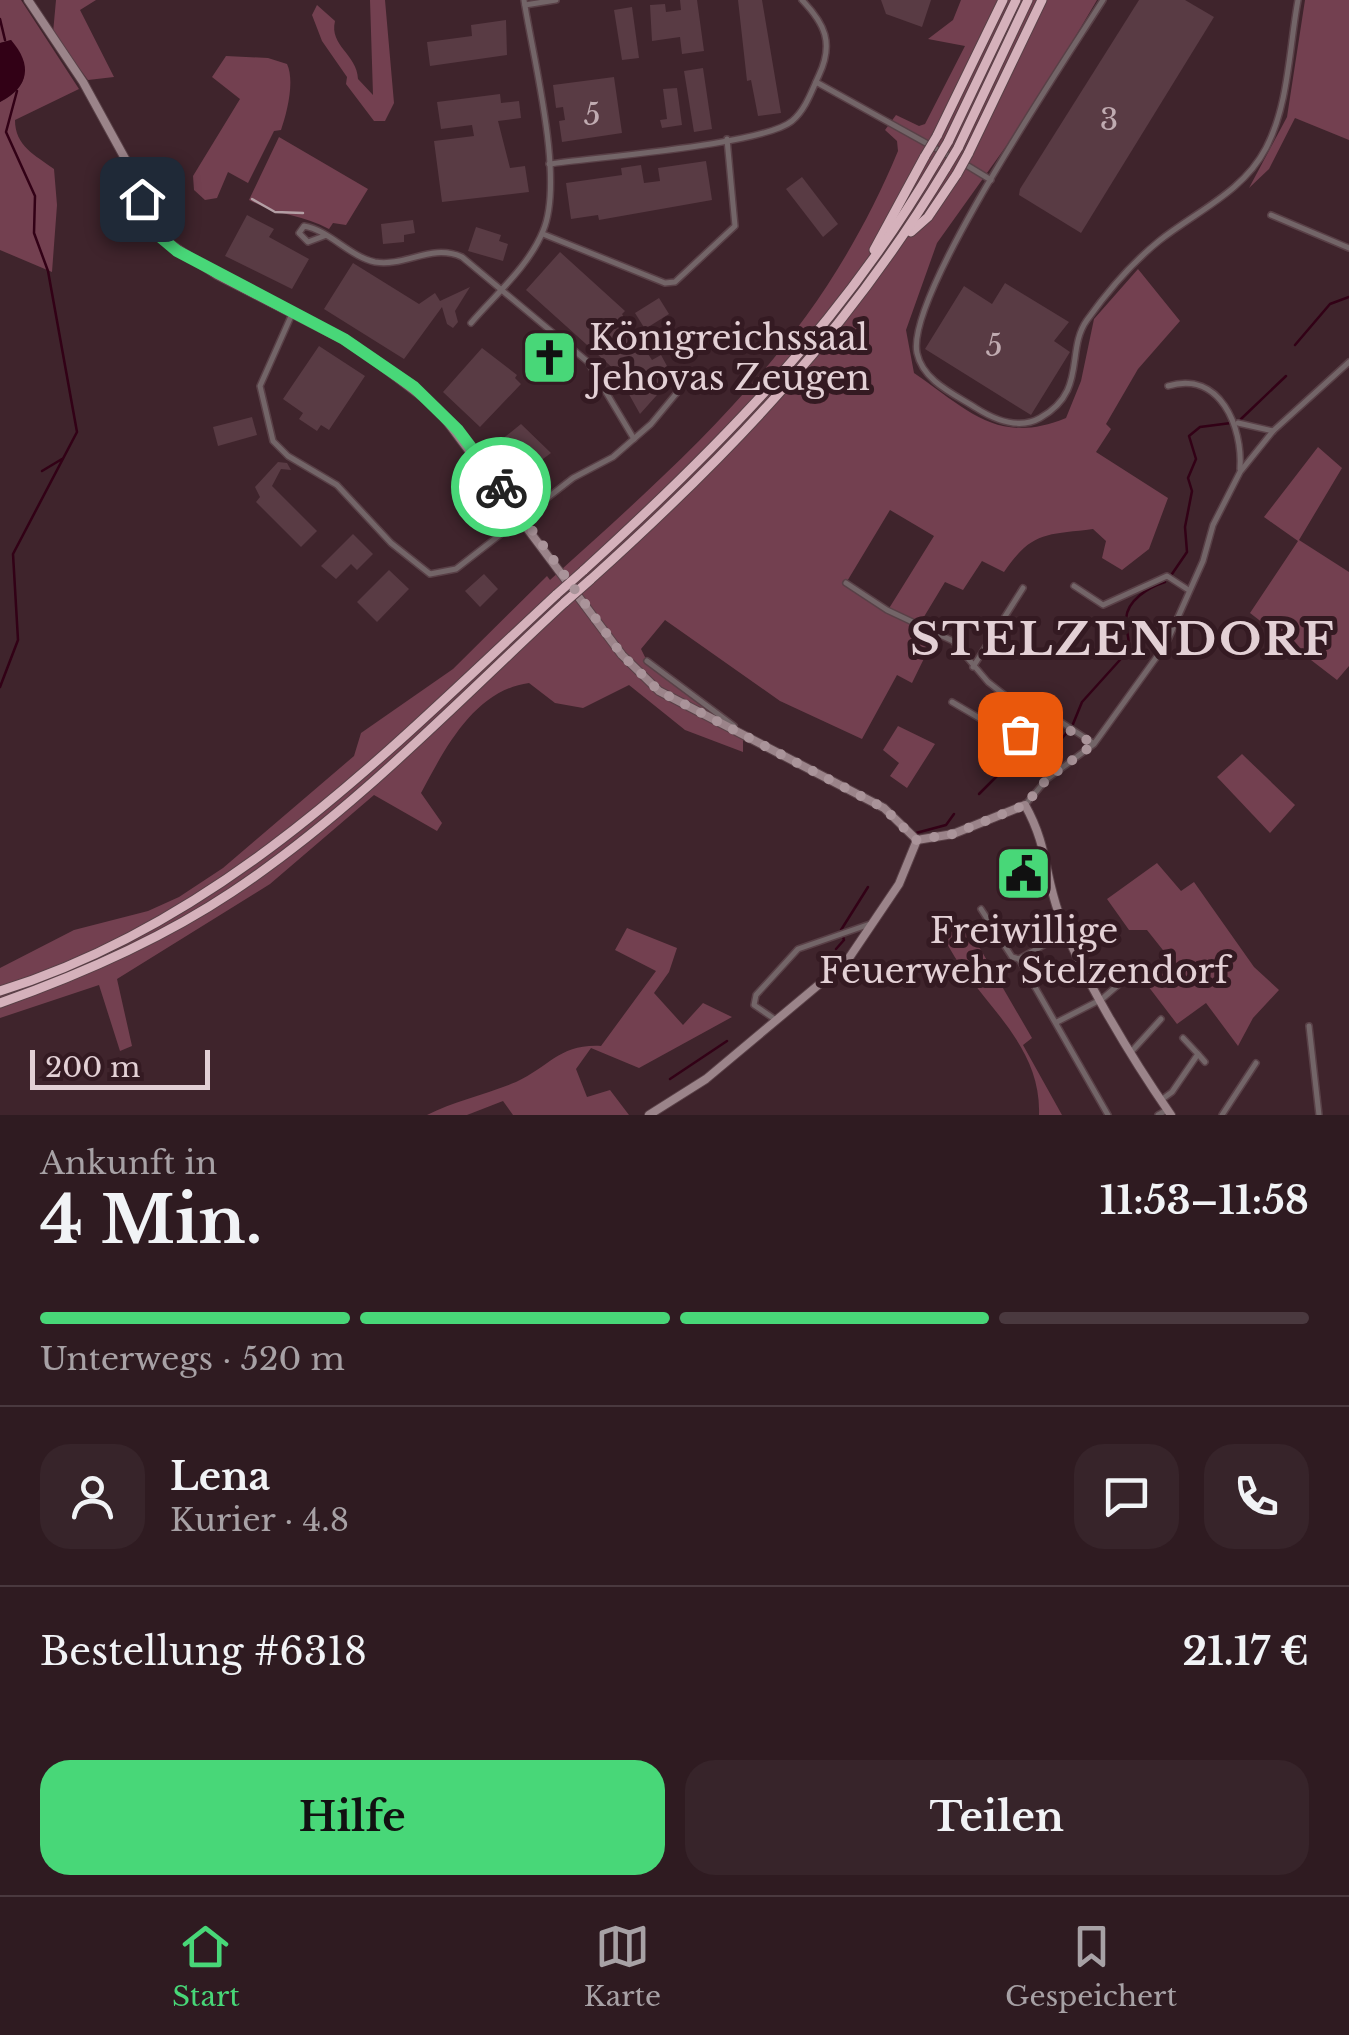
<!DOCTYPE html>
<html lang="de">
<head>
<meta charset="utf-8">
<style>
	:root { --surface:#2f1b21; --page:#37242a; --text:#f1f3f6; --muted:#a7a1a5; --line:#4a393f; --accent:#48d778 }
	body { margin:0; font-family:"Libre Baskerville",serif; background:var(--page); color:var(--text); height:100vh; display:flex; flex-direction:column; font-size:38px; white-space:nowrap }
	* { box-sizing:border-box; margin:0 }
	p { font-size:32px; color:var(--muted) }
	.icon { flex:none; width:55px; height:55px; fill:none; stroke:currentColor; stroke-width:2; stroke-linecap:round; stroke-linejoin:round }
	.map { position:relative; height:1115px; overflow:hidden }
	.details { display:flex; flex-direction:column; background:var(--surface); flex:1 }
	.details>* { flex:none }
	.scale { position:absolute; left:30px; bottom:25px; width:180px; box-sizing:border-box; padding-left:10px; border:5px solid #e3d0d5; border-top:0; font-size:28px; line-height:35px; white-space:nowrap; color:#e3d0d5; -webkit-text-stroke:8px #341a22; paint-order:stroke }
	.pin { position:absolute; display:grid; place-items:center; width:85px; height:85px; color:#fff; margin:-42px; border-radius:20px; box-shadow:0 5px 15px #0006 }
	.courier { position:absolute; display:grid; place-items:center; width:100px; height:100px; margin:-50px; border:8px solid #48d778; border-radius:50%; background:#fff; color:#222; box-shadow:0 2px 12px #0007 }
	.head em { font-style:normal; font-weight:700 }
	.head div { display:flex; flex-direction:column-reverse }
	.head { display:flex; align-items:center; justify-content:space-between; height:170px; padding:0 40px }
	h1 { font-size:65px; font-weight:700; line-height:75px }
	.bar { display:grid; grid-template-columns:repeat(4,1fr); gap:15px 10px; align-content:center; height:120px; padding:0 40px }
	.bar i { height:12px; border-radius:8px; background:var(--line) }
	.bar .current { background:var(--accent) }
	.bar p { grid-column:span 4 }
	.line { display:flex; align-items:center; gap:25px; padding:0 40px; border-top:2px solid var(--line) }
	.line div { flex:1 }
	.round { display:grid; place-items:center; flex:none; width:105px; height:105px; border-radius:30px; background:var(--page) }
	.cta { display:flex; gap:20px; margin-top:auto; padding:20px 40px }
	.cta a { flex:1; height:115px; border-radius:30px; background:var(--accent); color:#111; font-size:40px; font-weight:700; line-height:115px; text-align:center }
	.cta a+a { background:var(--page); color:var(--text) }
	.menu { display:flex; justify-content:space-around; align-items:center; height:140px; border-top:2px solid var(--line); background:var(--surface); font-size:28px; color:var(--muted) }
	.menu a { display:grid; justify-items:center; gap:5px }
	.menu .current { color:var(--accent) }
	.map>svg:first-child { display:block }
	.green { fill:#734050; fill-rule:evenodd }
	.water { fill:#320116 }
	.lines { fill:none; stroke-linecap:round; stroke-linejoin:round }
	.stream { stroke:#320116; stroke-width:2.5 }
	.building { fill:#593b44 }
	.street-casing { stroke:#594047; stroke-width:8 }
	.secondary-casing { stroke:#594047; stroke-width:10 }
	.highway-casing { stroke:#594047; stroke-width:11 }
	.street { stroke:#736568; stroke-width:5 }
	.secondary { stroke:#9b848a; stroke-width:8 }
	.highway { stroke:#d5b1bb; stroke-width:9 }
	.tram { stroke:#b49fa5; stroke-width:2.5 }
	.highway-bridge-casing { stroke:#594047; stroke-width:11; stroke-linecap:butt }
	.highway-bridge { stroke:#d5b1bb; stroke-width:9 }
	.done { stroke:#aa949a; stroke-width:10; stroke-dasharray:0 18 }
	.route { stroke:#48d778; stroke-width:12 }
	.labels { text-anchor:middle; dominant-baseline:central; stroke-width:10; stroke-linejoin:round; paint-order:stroke }
	.number-label { font-size:30px; fill:#c0abb1 }
	.poi-label { font-size:35px; fill:#e3d0d5; stroke:#341a22; text-anchor:start }
	.district-label { font-size:45px; font-weight:bold; letter-spacing:2.5px; fill:#e3d0d5; stroke:#341a22 }
</style>
</head>
<body>
<div class="map">
<svg width="1349" height="1115" viewBox="0 0 1349 1115">
	<rect width="100%" height="100%" fill="#3f242c"/>
	<g class="green">
		<path d="M0,0h21l58,89 -64,31c0,26 20,35 39,49l3,36 -5,67 -52,-22v-148c32,-17 28,-34 11,-62l-11,3z"/>
		<polygon points="56,0 96,0 80,10 114,77 88,80 53,33"/>
		<path d="M370,0h15l9,103 -9,18h-11l-28,-37 1,-7 -25,-36 -10,-26 5,-10 18,16c-6,25 22,33 23,58l15,16z"/>
		<path d="M961,0h136l-65,110 -95,133 -31,87 8,43c54,37 84,73 152,45l15,-37 13,-62 44,-50 42,52 -42,48 -32,55 5,5 -15,23 72,46 -19,51 -27,21 -20,-12 4,-17 -13,-12c-47,6 -61,2 -89,43l-22,-11 -19,29 -18,-8 -26,43 17,9 -24,49 -15,-8 -35,64 -82,-38 -115,-81 -24,29 6,12 96,74v17l-58,-22 -56,-45 -46,23 -28,-5 -26,-20c-54,7 -84,65 -108,110l21,30 -5,8 -63,-36 -104,89 -153,95 15,67 -12,5 -21,-66 -99,33v-50l74,-38 74,-19 31,-14 44,-29 131,-112 7,-23 92,-64 94,-93 3,4c148,-134 269,-239 348,-429l-1,-10 -12,-11 11,-15 23,11 6,-2 40,-78 -37,-7 25,-19zM890,510l44,26 -46,74 -42,-27z"/>
		<polygon points="1305,0 1349,0 1349,140 1295,118 1269,169 1249,188 1287,117"/>
		<path d="M226,56l42,2 19,6c8,17 0,49 -6,66l-7,1 -26,52 -20,-11 -11,26 -12,2 -11,-10 -1,-14 47,-77 -28,-22z"/>
		<path d="M279,137l89,52 -22,36 -13,-2 -4,6c-26,-14 -52,-14 -80,-29z"/>
		<polygon points="1318,447 1342,468 1299,540 1349,572 1349,666 1337,680 1250,613 1298,541 1264,517"/>
		<polygon points="898,726 935,744 907,788 890,776 899,763 883,750"/>
		<polygon points="1242,754 1295,805 1270,833 1217,777"/>
		<polygon points="1157,863 1181,891 1194,882 1254,967 1279,990 1253,1018 1238,1046 1206,1003 1177,1024 1148,986 1174,964 1147,930 1129,930 1107,899"/>
		<path d="M967,926l65,112 -9,7 39,70h-23c3,-77 -69,-118 -96,-180z"/>
		<path d="M627,928l50,20 -8,24 -15,21 29,32 20,-22 29,14 -93,51 -48,-20 -15,21 11,28 23,-7 19,25h-116l-10,-14 -36,14h-40c27,-14 60,-21 89,-33 35,-16 43,-38 85,-36l55,-75 -41,-21z"/>
	</g>
	<path class="water" d="M11,40c22,25 18,47 -11,62v-59z"/>
	<g class="lines">
		<g class="stream">
			<polyline points="0,19 5,40"/>
			<polyline points="1295,345 1330,304 1349,297"/>
			<polyline points="1241,419 1286,376"/>
			<polyline points="42,471 62,459"/>
			<polyline points="1172,574 1187,552 1185,527 1192,491 1188,478 1196,459 1189,436 1200,427 1231,423"/>
			<polyline points="0,687 18,640 13,554 77,432 48,271 34,233 35,196 6,132 17,91"/>
			<path d="M1073,724l9,-22 46,-51c3,-12 -3,-20 -2,-32 1,-19 23,-32 39,-37"/>
			<polyline points="1009,765 1043,761 1069,730"/>
			<polyline points="979,794 1003,770"/>
			<polyline points="916,833 946,825 954,814"/>
			<polyline points="836,949 844,940 841,930 868,887"/>
			<polyline points="670,1079 727,1041"/>
		</g>
	</g>
	<g class="building">
		<polygon points="680,0 697,0 704,51 682,54 680,37 652,41 650,5 665,4 666,12 681,10"/>
		<polygon points="738,0 762,0 781,113 758,116 751,80 747,81"/>
		<polygon points="881,0 931,0 922,27 886,14"/>
		<polygon points="1139,0 1185,0 1214,17 1081,233 1019,195 1020,189"/>
		<polygon points="632,7 639,58 622,60 614,10"/>
		<polygon points="506,20 507,55 430,66 427,42 472,36 471,25"/>
		<polygon points="703,68 712,129 694,132 684,71"/>
		<polygon points="614,77 622,133 562,142 559,121 565,120 563,107 556,108 553,85"/>
		<polygon points="677,88 682,125 662,128 660,120 667,119 663,89"/>
		<polygon points="500,94 501,103 519,101 521,118 498,121 510,168 525,166 529,192 442,202 434,141 474,136 472,125 441,129 437,102"/>
		<polygon points="706,161 712,200 599,220 598,215 571,219 566,183 622,175 621,168 641,165 644,183 660,181 658,168"/>
		<polygon points="802,177 838,224 823,237 786,189"/>
		<polygon points="247,215 274,229 269,237 309,259 292,289 225,256"/>
		<polygon points="413,220 415,233 404,235 404,242 383,244 381,224"/>
		<polygon points="476,227 501,235 499,241 508,244 503,261 468,251"/>
		<polygon points="560,252 625,311 622,314 652,360 661,355 673,377 640,414 616,371 526,290"/>
		<polygon points="353,263 419,304 435,293 440,301 470,287 455,311 458,322 453,328 447,324 442,307 404,359 324,309"/>
		<polygon points="1005,283 1069,322 1054,341 1070,352 1031,415 925,349 964,286 992,304"/>
		<polygon points="659,298 669,314 645,329 635,313"/>
		<polygon points="319,346 365,376 329,430 321,425 317,431 299,419 303,413 283,399"/>
		<polygon points="482,348 517,375 515,378 521,384 480,427 443,392"/>
		<polygon points="549,350 567,365 559,376 550,369 545,375 534,367"/>
		<polygon points="252,417 257,435 218,446 213,427"/>
		<polygon points="521,424 551,453 523,474 509,456 501,463 490,449"/>
		<polygon points="278,462 287,463 291,470 281,469 272,486 317,531 301,547 256,502 260,497 255,487"/>
		<polygon points="353,534 373,554 357,570 351,564 336,579 321,566"/>
		<polygon points="389,570 409,589 377,622 357,602"/>
		<polygon points="484,574 498,589 480,607 465,591"/>
	</g>
	<g class="lines">
		<defs>
			<g id="street">
				<path d="M1103,0c-37,59 -198,296 -186,353 6,28 37,41 59,55 19,12 43,22 64,10 48,-27 25,-67 47,-98 20,-28 46,-58 72,-79 38,-30 84,-49 107,-93 23,-44 23,-100 32,-148"/>
				<polyline points="525,5 556,0"/>
				<polyline points="816,82 953,158"/>
				<polyline points="963,163 991,180"/>
				<path d="M549,164c46,-7 214,-19 243,-43 14,-12 20,-31 27,-46 15,-32 6,-51 -17,-75"/>
				<polyline points="1271,215 1349,248"/>
				<polyline points="543,234 665,283 675,282 735,226 727,139"/>
				<path d="M324,236l-16,6 -9,-9 5,-7c25,4 46,31 71,36 31,5 56,-19 87,-5l126,105 46,77"/>
				<polyline points="292,314 260,386 273,441 288,456 337,485 391,543 430,574 456,569 573,478 613,457 651,424 695,371"/>
				<path d="M471,323c24,-28 58,-57 72,-92 22,-51 -10,-173 -19,-231"/>
				<path d="M1168,386c52,-16 75,41 72,83"/>
				<polyline points="1238,423 1273,431"/>
				<polyline points="846,583 887,610 953,641 988,682 1039,722 1061,722 1093,743"/>
				<polyline points="1074,586 1103,605 1167,576 1187,589"/>
				<polyline points="647,661 734,726"/>
				<polyline points="973,667 1023,588"/>
				<polyline points="952,702 986,722 998,742 1038,723"/>
				<polyline points="1025,805 1047,779 1094,744 1166,644 1203,561 1213,525 1240,472 1273,431 1349,362"/>
				<polyline points="981,909 1012,957 1019,959 1108,1115"/>
				<polyline points="1019,959 1067,932"/>
				<polyline points="776,1020 754,1005 756,995 798,949 870,924"/>
				<polyline points="1057,1022 1102,999 1125,979"/>
				<polyline points="1309,1026 1319,1115"/>
				<polyline points="1131,1052 1161,1019"/>
				<polyline points="1198,1054 1205,1062"/>
				<polyline points="1161,1100 1172,1092 1198,1054 1183,1038"/>
				<polyline points="1158,1115 1167,1110"/>
				<polyline points="1222,1115 1256,1063"/>
			</g>
			<g id="secondary">
				<polyline points="28,0 83,82 128,164 154,233 217,275 354,345 437,408 622,655 659,691 884,808 917,840"/>
				<path d="M917,840l36,-6 72,-29c23,41 19,68 34,109 21,60 75,148 112,201"/>
				<polyline points="649,1115 706,1079 847,961 899,884 917,840"/>
			</g>
			<g id="highway">
				<polyline points="937,136 1003,0"/>
				<polyline points="948,142 1016,0"/>
				<polyline points="958,148 1028,0"/>
				<polyline points="968,154 1042,0"/>
				<polyline points="911,232 928,217 957,174"/>
				<polyline points="874,250 925,156"/>
				<path d="M583,571c136,-124 260,-249 353,-409"/>
				<path d="M590,580c140,-126 258,-249 356,-412"/>
				<path d="M0,991c226,-70 389,-241 557,-397"/>
				<path d="M0,1003c82,-29 160,-63 232,-111 122,-81 226,-191 333,-290"/>
			</g>
		</defs>
		<use href="#street" class="street-casing"/>
		<use href="#secondary" class="secondary-casing"/>
		<use href="#highway" class="highway-casing"/>
		<use href="#street" class="street"/>
		<use href="#secondary" class="secondary"/>
		<use href="#highway" class="highway"/>
		<polyline class="tram" points="252,199 275,212 303,213"/>
		<defs>
			<g id="highway-bridge">
				<polyline points="925,156 937,136"/>
				<polyline points="936,162 948,142"/>
				<polyline points="946,168 958,148"/>
				<polyline points="957,174 968,154"/>
				<polyline points="557,594 583,571"/>
				<polyline points="565,602 590,580"/>
			</g>
		</defs>
		<use href="#highway-bridge" class="highway-bridge-casing"/>
		<use href="#highway-bridge" class="highway-bridge"/>
	</g>
	<g class="lines">
		<polyline class="done" points="501,487 622,655 659,691 884,808 916,840 953,834 1025,805 1047,779 1094,744 1051,720 1020,734"/>
		<polyline class="route" points="142,199 152,230 177,251 344,339 414,387 458,430 501,487"/>
	</g>
	<defs>
		<symbol id="church-square" viewBox="-11 -11 22 22"><rect x="-9" y="-9" width="18" height="18" rx="4" fill="#48d778" stroke="#341a22"/><path d="M-1.2-6h2.4v3.5h3.3v2.4h-3.3V6h-2.4V-.1h-3.3v-2.4h3.3Z" fill="#111"/></symbol>
		<symbol id="civic-square" viewBox="-11 -11 22 22"><rect x="-9" y="-9" width="18" height="18" rx="4" fill="#48d778" stroke="#341a22"/><path d="M-.6-6.5H3V-4.5H.6V-3L4-1V1h2V6H-6V1h2V-1L-.6-3ZM-1.2 2.5V6h2.4V2.5Z" fill="#111"/></symbol>
	</defs>
	<g fill-rule="evenodd">
		<use href="#church-square" x="518" y="326" width="63" height="63"/>
		<use href="#civic-square" x="992" y="842" width="63" height="63"/>
	</g>
	<g class="labels">
		<g class="number-label">
			<text x="592" y="114">5</text>
			<text x="1109" y="119">3</text>
			<text x="994" y="345">5</text>
		</g>
		<g class="poi-label">
			<text x="589" y="337">Königreichssaal<tspan x="589" dy="40">Jehovas Zeugen</tspan></text>
			<text x="1024" y="930" text-anchor="middle">Freiwillige<tspan x="1024" dy="40">Feuerwehr Stelzendorf</tspan></text>
		</g>
		<g class="district-label">
			<text x="1123" y="639">STELZENDORF</text>
		</g>
	</g>
</svg>
<div class="scale">200 m</div>
<div class="pin" style="left:1020px;top:734px;background:#ea580c"><svg class="icon" aria-label="bag" viewBox="0 0 24 24"><path d="M5 8h14l-1 12H6zM9 8a3 3 0 0 1 6 0"/></svg></div>
<div class="pin" style="left:142px;top:199px;background:#1f2937"><svg class="icon" aria-label="home" viewBox="0 0 24 24"><path d="M3 11l9-7 9 7M6 9v11h12V9"/></svg></div>
<div class="courier" style="left:501px;top:487px"><svg class="icon" aria-label="bike" viewBox="0 0 24 24"><circle cx="6" cy="16" r="4"/><circle cx="18" cy="16" r="4"/><path d="M6 16l4-8h5l3 8M10 8l3 8H6M13 5h3"/></svg></div>
</div>
<section class="details">
<div class="head"><div><h1>4 Min.</h1><p>Ankunft in</p></div><em>11:53–11:58</em></div>
<div class="bar"><i class="current"></i><i class="current"></i><i class="current"></i><i></i><p>Unterwegs · 520 m</p></div>
<div class="line" style="height:180px"><a class="round"><svg class="icon" aria-label="person" viewBox="0 0 24 24"><circle cx="12" cy="8" r="4"/><path d="M4 21q1-7 8-7t8 7"/></svg></a><div><b>Lena</b><p>Kurier · 4.8</p></div><a class="round"><svg class="icon" aria-label="chat" viewBox="0 0 24 24"><path d="M4 5h16v11H9l-5 4z"/></svg></a><a class="round"><svg class="icon" aria-label="phone" viewBox="0 0 24 24"><path d="M5 4h4l2 5-3 2q2 4 5 5l2-3 5 2v4C11 20 4 13 5 4z"/></svg></a></div>
<div class="line" style="height:130px"><div>Bestellung #6318</div><b>21.17 €</b></div>
<div class="cta"><a>Hilfe</a><a>Teilen</a></div>
</section>
<nav class="menu">
<a class="current"><svg class="icon" aria-label="home" viewBox="0 0 24 24"><path d="M3 11l9-7 9 7M6 9v11h12V9"/></svg>Start</a>
<a><svg class="icon" aria-label="map" viewBox="0 0 24 24"><path d="M3 6l6-2 6 2 6-2v14l-6 2-6-2-6 2zM9 4v14M15 6v14"/></svg>Karte</a>
<a><svg class="icon" aria-label="saved" viewBox="0 0 24 24"><path d="M7 4h10v16l-5-4-5 4z"/></svg>Gespeichert</a>
</nav>
</body>
</html>
